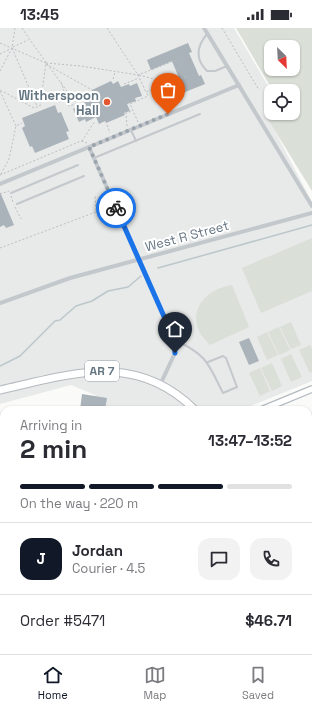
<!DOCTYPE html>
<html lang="en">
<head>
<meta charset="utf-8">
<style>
	:root { --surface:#fff; --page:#f2f2f3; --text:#2b2b33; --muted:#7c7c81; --line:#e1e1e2; --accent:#111827 }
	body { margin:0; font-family:"Space Grotesk",sans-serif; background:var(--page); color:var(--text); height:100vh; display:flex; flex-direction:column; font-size:15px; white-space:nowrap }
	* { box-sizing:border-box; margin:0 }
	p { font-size:13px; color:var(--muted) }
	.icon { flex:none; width:22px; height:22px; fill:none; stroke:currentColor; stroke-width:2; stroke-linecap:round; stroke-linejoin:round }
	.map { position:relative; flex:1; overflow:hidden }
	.panel { position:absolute; left:0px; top:378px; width:312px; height:248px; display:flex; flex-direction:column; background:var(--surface); border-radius:12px 12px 0 0; box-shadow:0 1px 3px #0004 }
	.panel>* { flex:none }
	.needle { width:26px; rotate:156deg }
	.fabs { position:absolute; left:264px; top:12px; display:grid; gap:8px }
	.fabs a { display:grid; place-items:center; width:36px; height:36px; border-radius:8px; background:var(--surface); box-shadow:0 1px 3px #0004; font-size:20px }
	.pin { position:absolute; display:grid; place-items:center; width:34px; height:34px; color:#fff; margin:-41px -17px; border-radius:50% 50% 50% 0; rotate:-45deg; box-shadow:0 0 4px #0007 }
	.pin .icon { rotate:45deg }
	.courier { position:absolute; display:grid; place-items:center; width:40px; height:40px; margin:-20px; border:3px solid #1a73e8; border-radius:50%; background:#fff; color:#222; box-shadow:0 1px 5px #0007 }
	.summary em { font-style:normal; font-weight:800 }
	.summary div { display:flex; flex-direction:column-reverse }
	.summary { display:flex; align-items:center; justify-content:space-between; height:68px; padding:0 20px }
	h1 { font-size:26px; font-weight:800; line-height:30px }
	.bar { display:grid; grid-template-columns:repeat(4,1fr); gap:6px 4px; align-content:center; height:48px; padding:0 20px }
	.bar i { height:5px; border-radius:3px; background:var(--line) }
	.bar .on { background:var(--accent) }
	.bar p { grid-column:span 4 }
	.line { display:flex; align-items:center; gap:10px; padding:0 20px; border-top:1px solid var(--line) }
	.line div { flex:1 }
	.round { display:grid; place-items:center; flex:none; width:42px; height:42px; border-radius:12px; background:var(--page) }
	.status { display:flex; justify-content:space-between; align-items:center; height:28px; padding:0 20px; background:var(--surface); direction:ltr }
	.status svg { height:11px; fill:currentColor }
	.tabs { display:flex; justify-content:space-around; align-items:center; height:56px; border-top:1px solid var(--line); background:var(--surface); font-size:11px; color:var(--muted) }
	.tabs a { display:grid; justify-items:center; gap:2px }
	.tabs .on { color:var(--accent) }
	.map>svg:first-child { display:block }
	.built { fill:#e8e9e9 }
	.green { fill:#dadfd7; fill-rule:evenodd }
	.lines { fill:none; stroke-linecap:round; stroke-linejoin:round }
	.stream { stroke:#bbc7cb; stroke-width:1.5 }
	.building { fill:#aab3b9 }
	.secondary-casing { stroke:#b3babf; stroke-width:8 }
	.highway-casing { stroke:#b4b9bd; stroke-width:9 }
	.path { stroke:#bbbfc2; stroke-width:1; stroke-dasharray:2 2; stroke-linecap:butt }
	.lane { stroke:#c3c8cc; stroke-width:2 }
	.street { stroke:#c3c8cc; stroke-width:4 }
	.secondary { stroke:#fff; stroke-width:5.5 }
	.highway { stroke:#fff; stroke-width:7 }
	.done { stroke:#99a4ac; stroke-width:4; stroke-dasharray:0 7.2 }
	.route { stroke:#1a73e8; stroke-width:5 }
	.poi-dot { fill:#e4572e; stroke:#fff; stroke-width:1.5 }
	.labels { text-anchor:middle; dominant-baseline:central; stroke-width:4; stroke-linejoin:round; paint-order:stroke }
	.shield { fill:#fff; stroke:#939fa8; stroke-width:1 }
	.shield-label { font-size:12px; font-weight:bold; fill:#657683 }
	.poi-label { font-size:13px; font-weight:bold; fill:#657683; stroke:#fff; text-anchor:end }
	.street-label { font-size:13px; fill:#657683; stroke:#fff }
</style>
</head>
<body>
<div class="status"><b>13:45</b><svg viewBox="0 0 49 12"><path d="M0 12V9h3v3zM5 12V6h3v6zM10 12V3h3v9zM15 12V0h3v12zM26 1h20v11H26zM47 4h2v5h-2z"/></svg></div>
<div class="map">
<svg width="312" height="626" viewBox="0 0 312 626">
	<rect width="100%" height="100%" fill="#fafaf8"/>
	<polygon class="built" points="0,0 234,0 271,63 271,76 267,88 312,174 312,353 241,382 104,382 95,367 71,357 0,376"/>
	<g class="green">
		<path d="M236,0h76v163l-48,-78 7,-5v5h22v-22h-20zM271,19h22v22h-22z"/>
		<polygon points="312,210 312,263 261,285 242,240"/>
		<path d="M232,257l17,42 -39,18c-3,-4 -8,-8 -10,-12 -13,-25 9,-45 32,-48z"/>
		<polygon points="291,294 301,317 291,321 280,299"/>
		<polygon points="279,299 290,322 279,327 268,304"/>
		<polygon points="267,304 278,327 267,332 257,309"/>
		<polygon points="310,317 312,321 312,344 310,345 299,322"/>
		<polygon points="291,326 302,349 291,354 281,331"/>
		<polygon points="272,335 282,358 272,363 261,340"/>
		<polygon points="260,340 270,363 260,368 249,345"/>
	</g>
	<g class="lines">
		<g class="stream">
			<polyline points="158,240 312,197"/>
			<polyline points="0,338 20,328 55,293 60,292 76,278 92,273 108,263 128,259 141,248"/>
		</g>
	</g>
	<g class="building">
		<polygon points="188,15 192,24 189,25 199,48 201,47 205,56 163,73 160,64 181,55 172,33 151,42 147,32"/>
		<polygon points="111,53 113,56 118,53 121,59 129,56 130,58 137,55 142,68 135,70 136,73 127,76 130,83 124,85 125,87 106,95 105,93 99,96 96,89 86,94 85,91 79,94 73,81 89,72 86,66 92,63 92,62"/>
		<polygon points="55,77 58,85 61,84 66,96 69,103 66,104 69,111 35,125 32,118 30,119 22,100 25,98 22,90"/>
		<polygon points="0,164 14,197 6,200 4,197 0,199"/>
		<polygon points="249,310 259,333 249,337 239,314"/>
		<polygon points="82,366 107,370 105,382 80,382"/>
		<polygon points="171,622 195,622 196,626 173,626"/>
	</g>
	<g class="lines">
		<defs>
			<polyline id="secondary" points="261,382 312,361"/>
			<g id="highway">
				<path d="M0,362c71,-16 136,-39 195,20"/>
				<polyline points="308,604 312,609"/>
			</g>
		</defs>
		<use href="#secondary" class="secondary-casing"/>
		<use href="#highway" class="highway-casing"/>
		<g class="path">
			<path d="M22,0c17,26 36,50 54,76l-7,2 -8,-24"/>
			<polyline points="107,0 138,47 146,64"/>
			<polyline points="222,0 259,62"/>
			<polyline points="0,15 46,35 40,78 34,80 0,62"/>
			<polyline points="13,19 28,12"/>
			<polyline points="12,20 37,78"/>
			<polyline points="0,26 10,21"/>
			<polyline points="46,35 81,38 138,47 179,31"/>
			<polyline points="46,36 92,62"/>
			<polyline points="0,43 12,20 15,0"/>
			<polyline points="139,47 169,55 186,49"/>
			<polyline points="113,51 115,44"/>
			<polyline points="124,56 139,50"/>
			<polyline points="0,63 16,98 22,95"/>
			<polyline points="138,94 130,76 148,68 146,64 169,55"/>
			<polyline points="107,97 110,105"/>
			<polyline points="127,98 126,85 132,83"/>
			<polyline points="82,113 95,93"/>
			<polyline points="1,146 9,131 16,98"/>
			<polyline points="0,147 81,113 87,115"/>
			<polyline points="0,166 9,163"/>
			<polyline points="11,168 13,174"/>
			<polyline points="15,179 21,191"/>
			<polyline points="0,220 96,184 95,167"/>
		</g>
		<g class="lane">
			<path d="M207,6c-11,13 -12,25 0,37h8l12,-5"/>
			<polyline points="131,102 136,113"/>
			<polyline points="94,130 200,86"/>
			<polyline points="11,165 78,137"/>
			<polyline points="17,176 84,148"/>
			<path d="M175,312c32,15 33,23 48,53l14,-6 -11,-29 -3,-2 -15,6"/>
			<polyline points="308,569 312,568"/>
			<polyline points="308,572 312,580"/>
			<polyline points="308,599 312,597"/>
			<polyline points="57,626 63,624 67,626"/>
		</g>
		<g class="street">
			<polyline points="204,0 312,178"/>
			<polyline points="89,119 174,311 175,325 160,357"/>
			<polyline points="0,156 239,57"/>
			<polyline points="0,275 70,250 312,185"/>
			<polyline points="0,490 4,489"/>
			<polyline points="308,510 312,508"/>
			<polyline points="121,622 123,626"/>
			<polyline points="93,626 102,622"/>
		</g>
		<use href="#secondary" class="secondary"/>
		<use href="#highway" class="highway"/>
	</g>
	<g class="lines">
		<polyline class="done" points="116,180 89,119 168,86"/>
		<polyline class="route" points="116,180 174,311 175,325"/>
	</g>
	<circle class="poi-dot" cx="107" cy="74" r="4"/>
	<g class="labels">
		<rect class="shield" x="85" y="333" width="34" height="20" rx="3"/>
		<g class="shield-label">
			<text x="102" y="343">AR 7</text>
		</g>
		<g class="poi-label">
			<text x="99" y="67">Witherspoon<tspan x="99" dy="15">Hall</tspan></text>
		</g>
		<g class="street-label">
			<text transform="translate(187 208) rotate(-15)">West R Street</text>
		</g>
	</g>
</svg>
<div class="fabs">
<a><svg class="needle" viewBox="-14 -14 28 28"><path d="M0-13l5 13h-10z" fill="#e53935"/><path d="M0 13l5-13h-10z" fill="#7c7c81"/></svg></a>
<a><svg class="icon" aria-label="locate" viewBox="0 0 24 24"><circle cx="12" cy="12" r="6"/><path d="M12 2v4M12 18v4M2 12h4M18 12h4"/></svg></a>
</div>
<div class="pin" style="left:168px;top:86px;background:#ea580c"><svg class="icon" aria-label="bag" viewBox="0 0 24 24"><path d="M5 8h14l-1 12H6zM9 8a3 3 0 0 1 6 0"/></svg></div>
<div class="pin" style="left:175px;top:325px;background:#1f2937"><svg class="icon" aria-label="home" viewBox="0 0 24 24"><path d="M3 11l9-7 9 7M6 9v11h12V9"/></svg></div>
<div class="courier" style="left:116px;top:180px"><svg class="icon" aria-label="bike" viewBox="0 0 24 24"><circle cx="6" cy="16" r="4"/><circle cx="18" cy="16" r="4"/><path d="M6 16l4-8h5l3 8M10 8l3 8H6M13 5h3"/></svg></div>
<section class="panel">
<div class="summary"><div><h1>2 min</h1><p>Arriving in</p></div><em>13:47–13:52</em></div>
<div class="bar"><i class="on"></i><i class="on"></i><i class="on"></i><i></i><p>On the way · 220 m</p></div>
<div class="line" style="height:72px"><b class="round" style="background:var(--accent);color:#fff">J</b><div><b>Jordan</b><p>Courier · 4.5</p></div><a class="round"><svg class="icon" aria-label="chat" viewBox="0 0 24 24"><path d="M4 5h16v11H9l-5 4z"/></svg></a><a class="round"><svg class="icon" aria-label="phone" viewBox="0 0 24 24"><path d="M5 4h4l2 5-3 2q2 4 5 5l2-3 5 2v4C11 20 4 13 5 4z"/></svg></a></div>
<div class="line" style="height:52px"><div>Order #5471</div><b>$46.71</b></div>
</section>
</div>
<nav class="tabs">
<a class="on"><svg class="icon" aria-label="home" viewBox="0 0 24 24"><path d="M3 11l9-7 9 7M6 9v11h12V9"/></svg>Home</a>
<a><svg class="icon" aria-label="map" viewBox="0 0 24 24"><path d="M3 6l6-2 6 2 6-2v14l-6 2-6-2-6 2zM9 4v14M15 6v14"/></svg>Map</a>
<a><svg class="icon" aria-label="saved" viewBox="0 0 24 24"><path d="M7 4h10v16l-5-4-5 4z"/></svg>Saved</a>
</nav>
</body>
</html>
